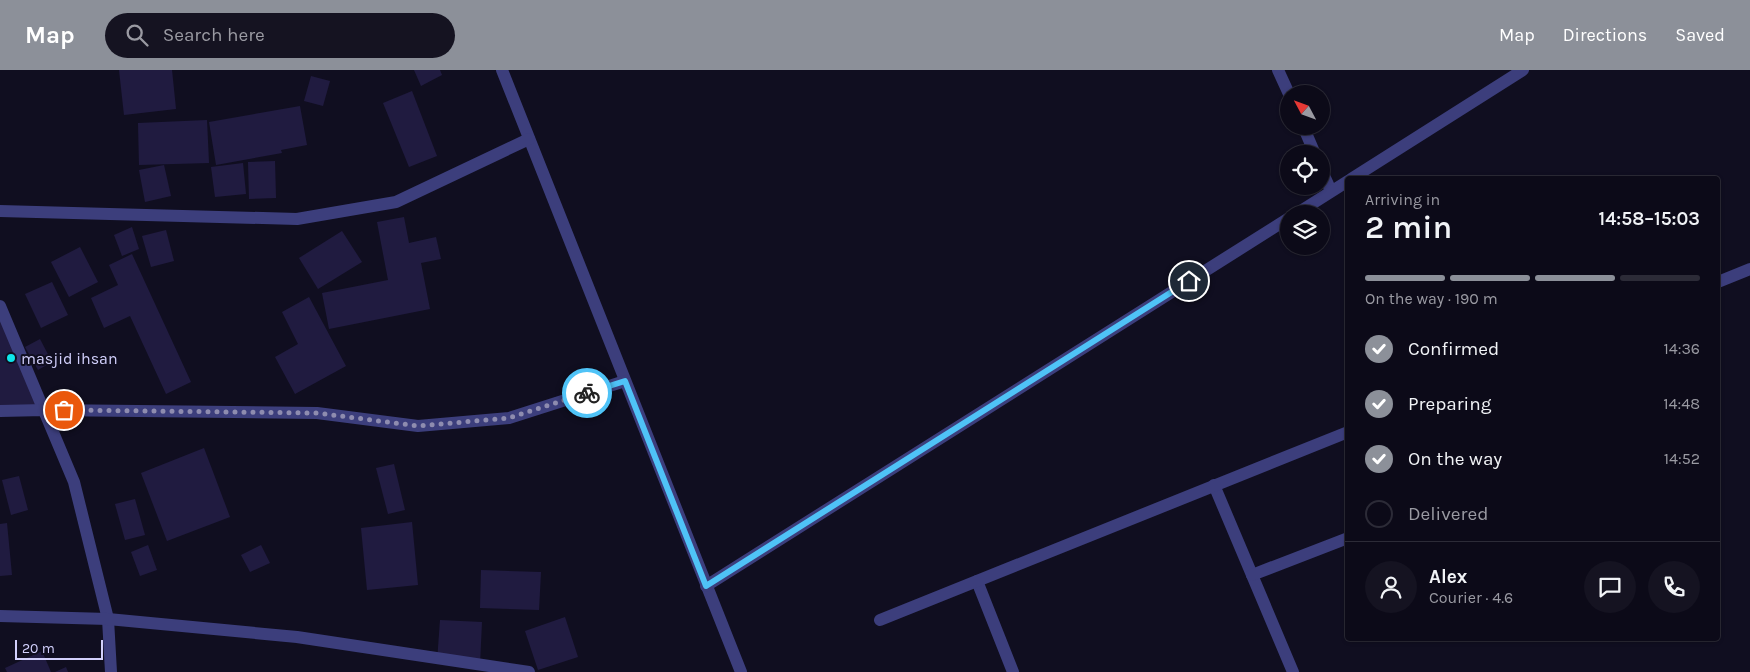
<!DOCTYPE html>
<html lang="en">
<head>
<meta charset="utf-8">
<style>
	:root { --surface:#0c0a18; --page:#151321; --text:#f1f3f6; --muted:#9a9aa2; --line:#2c2b37; --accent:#8c9099 }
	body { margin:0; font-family:Karla,sans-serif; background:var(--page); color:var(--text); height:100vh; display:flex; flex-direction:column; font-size:19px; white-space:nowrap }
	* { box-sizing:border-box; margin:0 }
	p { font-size:16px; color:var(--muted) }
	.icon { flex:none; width:28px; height:28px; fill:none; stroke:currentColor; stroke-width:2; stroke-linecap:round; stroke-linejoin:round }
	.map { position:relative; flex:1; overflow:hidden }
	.sheet { position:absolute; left:1345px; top:106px; width:375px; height:465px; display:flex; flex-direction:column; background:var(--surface); border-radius:5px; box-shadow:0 1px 4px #0004,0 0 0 1px var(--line) }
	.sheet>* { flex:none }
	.needle { width:32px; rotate:311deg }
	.buttons { position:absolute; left:1280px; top:15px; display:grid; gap:10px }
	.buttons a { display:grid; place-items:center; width:50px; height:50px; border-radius:50%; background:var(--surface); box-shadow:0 1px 4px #0004,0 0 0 1px var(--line); font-size:25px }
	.scale { position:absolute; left:15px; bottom:12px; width:88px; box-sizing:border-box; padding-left:5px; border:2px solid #d2d0fc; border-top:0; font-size:14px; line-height:18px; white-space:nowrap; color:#d2d0fc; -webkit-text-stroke:4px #100e20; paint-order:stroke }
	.pin { position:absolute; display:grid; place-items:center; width:42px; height:42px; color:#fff; margin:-21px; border:2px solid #fff; border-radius:50%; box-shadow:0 1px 5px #0007 }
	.courier { position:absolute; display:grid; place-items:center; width:50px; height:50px; margin:-25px; border:4px solid #4fc3f7; border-radius:50%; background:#fff; color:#222; box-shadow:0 1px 6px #0007 }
	.head em { font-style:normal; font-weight:600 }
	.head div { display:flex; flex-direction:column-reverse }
	.head { display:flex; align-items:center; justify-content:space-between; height:85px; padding:0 20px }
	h1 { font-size:32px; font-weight:600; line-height:38px }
	.bar { display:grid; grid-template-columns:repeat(4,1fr); gap:8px 5px; align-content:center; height:60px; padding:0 20px }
	.bar i { height:6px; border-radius:4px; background:var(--line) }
	.bar .selected { background:var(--accent) }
	.bar p { grid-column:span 4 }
	.line { display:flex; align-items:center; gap:12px; padding:0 20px; border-top:1px solid var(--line) }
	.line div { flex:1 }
	.round { display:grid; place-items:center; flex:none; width:52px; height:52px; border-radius:26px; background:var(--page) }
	ol { padding:0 20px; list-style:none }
	li { display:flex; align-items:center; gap:15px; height:55px }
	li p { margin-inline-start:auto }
	li .icon { padding:5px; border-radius:50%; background:var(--accent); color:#fff; stroke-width:4 }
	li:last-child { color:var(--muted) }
	li i { width:28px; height:28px; border:2px solid var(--line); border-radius:50% }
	header { display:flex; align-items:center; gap:30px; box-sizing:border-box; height:70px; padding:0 25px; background:var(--accent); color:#fff }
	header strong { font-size:24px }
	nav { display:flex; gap:28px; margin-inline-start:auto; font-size:18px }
	.search { width:350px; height:45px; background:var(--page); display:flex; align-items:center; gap:12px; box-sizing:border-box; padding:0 18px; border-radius:28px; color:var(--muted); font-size:19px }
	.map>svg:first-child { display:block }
	.building { fill:#201b40 }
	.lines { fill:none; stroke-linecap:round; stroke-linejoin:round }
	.minor { stroke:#3c3e7c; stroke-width:12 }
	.done { stroke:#8e8caf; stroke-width:5; stroke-dasharray:0 9 }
	.route { stroke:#4fc3f7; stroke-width:6 }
	.poi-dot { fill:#0ee5ea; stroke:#100e20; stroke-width:2 }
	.labels { text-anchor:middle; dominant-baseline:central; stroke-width:4; stroke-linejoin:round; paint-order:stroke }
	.poi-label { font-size:16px; fill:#d2d0fc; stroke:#100e20; text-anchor:start }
</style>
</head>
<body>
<header>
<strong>Map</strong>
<div class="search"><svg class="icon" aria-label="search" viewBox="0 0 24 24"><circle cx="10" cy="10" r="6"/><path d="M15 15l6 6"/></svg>Search here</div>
<nav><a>Map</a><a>Directions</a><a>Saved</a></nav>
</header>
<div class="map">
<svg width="1750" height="602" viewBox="0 0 1750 602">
	<rect width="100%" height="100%" fill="#100e20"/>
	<g class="building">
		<polygon points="119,0 172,0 176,39 124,45"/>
		<polygon points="414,0 440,0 442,5 421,16"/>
		<polygon points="311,6 330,11 323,36 304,31"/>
		<polygon points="412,21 437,86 409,97 383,33"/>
		<polygon points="300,36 307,75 281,80 282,83 216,95 209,52"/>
		<polygon points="207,50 209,93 139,95 138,53"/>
		<polygon points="275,91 276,128 249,129 248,92"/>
		<polygon points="243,93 246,124 215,127 211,97"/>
		<polygon points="164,95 171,126 145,132 139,100"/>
		<polygon points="404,147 409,173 436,167 441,189 421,193 430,239 329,259 322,223 388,210 377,152"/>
		<polygon points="132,157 139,179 122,186 114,165"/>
		<polygon points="166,160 174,191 151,197 142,166"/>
		<polygon points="342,161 362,192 318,219 299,188"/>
		<polygon points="80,177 98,212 69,227 51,192"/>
		<polygon points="132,184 191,312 166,324 130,246 104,258 91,228 118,215 109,195"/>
		<polygon points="52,212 68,245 41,258 25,224"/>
		<polygon points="309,227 346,296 295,324 275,287 298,274 282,242"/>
		<polygon points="0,236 44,340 0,341"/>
		<polygon points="40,269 52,292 38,300 25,277"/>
		<polygon points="204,378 230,447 167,471 141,403"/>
		<polygon points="394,394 405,440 388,444 376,398"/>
		<polygon points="19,406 28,440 11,445 2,410"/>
		<polygon points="135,429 145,465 125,470 115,434"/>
		<polygon points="412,452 418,515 367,520 361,458"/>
		<polygon points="7,453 12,505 0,506 0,454"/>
		<polygon points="148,475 157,500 140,506 131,482"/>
		<polygon points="261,475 270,493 250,502 241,485"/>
		<polygon points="481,500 541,502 539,540 480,538"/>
		<polygon points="565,547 578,587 538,600 525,561"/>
		<polygon points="440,550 482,552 480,594 437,592"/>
		<polygon points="42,581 51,602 7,602 5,598"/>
		<polygon points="66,597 68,602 55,602"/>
	</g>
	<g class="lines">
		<g class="minor">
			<polyline points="502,0 741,602"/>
			<polyline points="1278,0 1289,24"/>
			<polyline points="1303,56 1315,84"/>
			<polyline points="1321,99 1331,121"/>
			<polyline points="1351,109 1523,0"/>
			<polyline points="0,141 297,149 396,132 529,69"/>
			<polyline points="1296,144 1348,111"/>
			<polyline points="1718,212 1750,199"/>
			<polyline points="0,236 74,412 108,549 111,602"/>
			<polyline points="0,341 44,340 317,343 418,356 509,348 625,311"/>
			<polyline points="1214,415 1293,602"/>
			<polyline points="1252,505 1348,468"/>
			<polyline points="977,511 1013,602"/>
			<polyline points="706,516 1289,148"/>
			<polyline points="0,546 108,549 297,567 529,602"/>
			<polyline points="880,550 1348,362"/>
		</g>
	</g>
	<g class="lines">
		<polyline class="done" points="64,340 317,343 418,356 509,348 587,323"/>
		<polyline class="route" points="587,323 625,311 706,516 1189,211"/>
	</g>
	<circle class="poi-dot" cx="11" cy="288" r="5"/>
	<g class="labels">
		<g class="poi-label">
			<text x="21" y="288">masjid ihsan</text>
		</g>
	</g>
</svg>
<div class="buttons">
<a><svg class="needle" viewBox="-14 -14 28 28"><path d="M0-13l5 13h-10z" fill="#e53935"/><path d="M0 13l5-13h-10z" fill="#9a9aa2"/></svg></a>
<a><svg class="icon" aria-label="locate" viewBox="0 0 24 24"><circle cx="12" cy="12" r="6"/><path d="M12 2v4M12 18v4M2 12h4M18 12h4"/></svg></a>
<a><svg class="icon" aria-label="layers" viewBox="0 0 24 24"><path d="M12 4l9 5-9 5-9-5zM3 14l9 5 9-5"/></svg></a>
</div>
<div class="scale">20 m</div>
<div class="pin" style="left:64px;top:340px;background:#ea580c"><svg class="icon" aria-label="bag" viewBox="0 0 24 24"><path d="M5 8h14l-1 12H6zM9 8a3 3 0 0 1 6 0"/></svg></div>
<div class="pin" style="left:1189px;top:211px;background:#1f2937"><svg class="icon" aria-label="home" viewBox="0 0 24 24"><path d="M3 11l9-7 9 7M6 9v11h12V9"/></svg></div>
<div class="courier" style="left:587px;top:323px"><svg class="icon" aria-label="bike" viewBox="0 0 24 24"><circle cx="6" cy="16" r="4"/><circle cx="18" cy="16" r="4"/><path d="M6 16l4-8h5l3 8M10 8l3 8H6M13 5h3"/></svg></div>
<section class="sheet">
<div class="head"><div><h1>2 min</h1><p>Arriving in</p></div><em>14:58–15:03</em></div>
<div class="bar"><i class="selected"></i><i class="selected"></i><i class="selected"></i><i></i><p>On the way · 190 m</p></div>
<ol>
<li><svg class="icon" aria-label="check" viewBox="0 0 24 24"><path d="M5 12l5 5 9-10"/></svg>Confirmed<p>14:36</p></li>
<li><svg class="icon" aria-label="check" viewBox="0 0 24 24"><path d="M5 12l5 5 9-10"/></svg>Preparing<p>14:48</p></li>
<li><svg class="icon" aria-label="check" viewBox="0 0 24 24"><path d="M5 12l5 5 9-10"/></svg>On the way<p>14:52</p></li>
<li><i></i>Delivered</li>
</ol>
<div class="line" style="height:90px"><a class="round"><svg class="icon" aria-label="person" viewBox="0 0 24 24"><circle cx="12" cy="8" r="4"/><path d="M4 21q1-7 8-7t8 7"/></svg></a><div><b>Alex</b><p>Courier · 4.6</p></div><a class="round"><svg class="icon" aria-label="chat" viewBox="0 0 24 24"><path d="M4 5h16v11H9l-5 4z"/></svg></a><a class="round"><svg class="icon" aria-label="phone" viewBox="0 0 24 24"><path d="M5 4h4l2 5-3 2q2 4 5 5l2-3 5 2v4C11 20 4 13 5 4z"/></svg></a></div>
</section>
</div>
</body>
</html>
